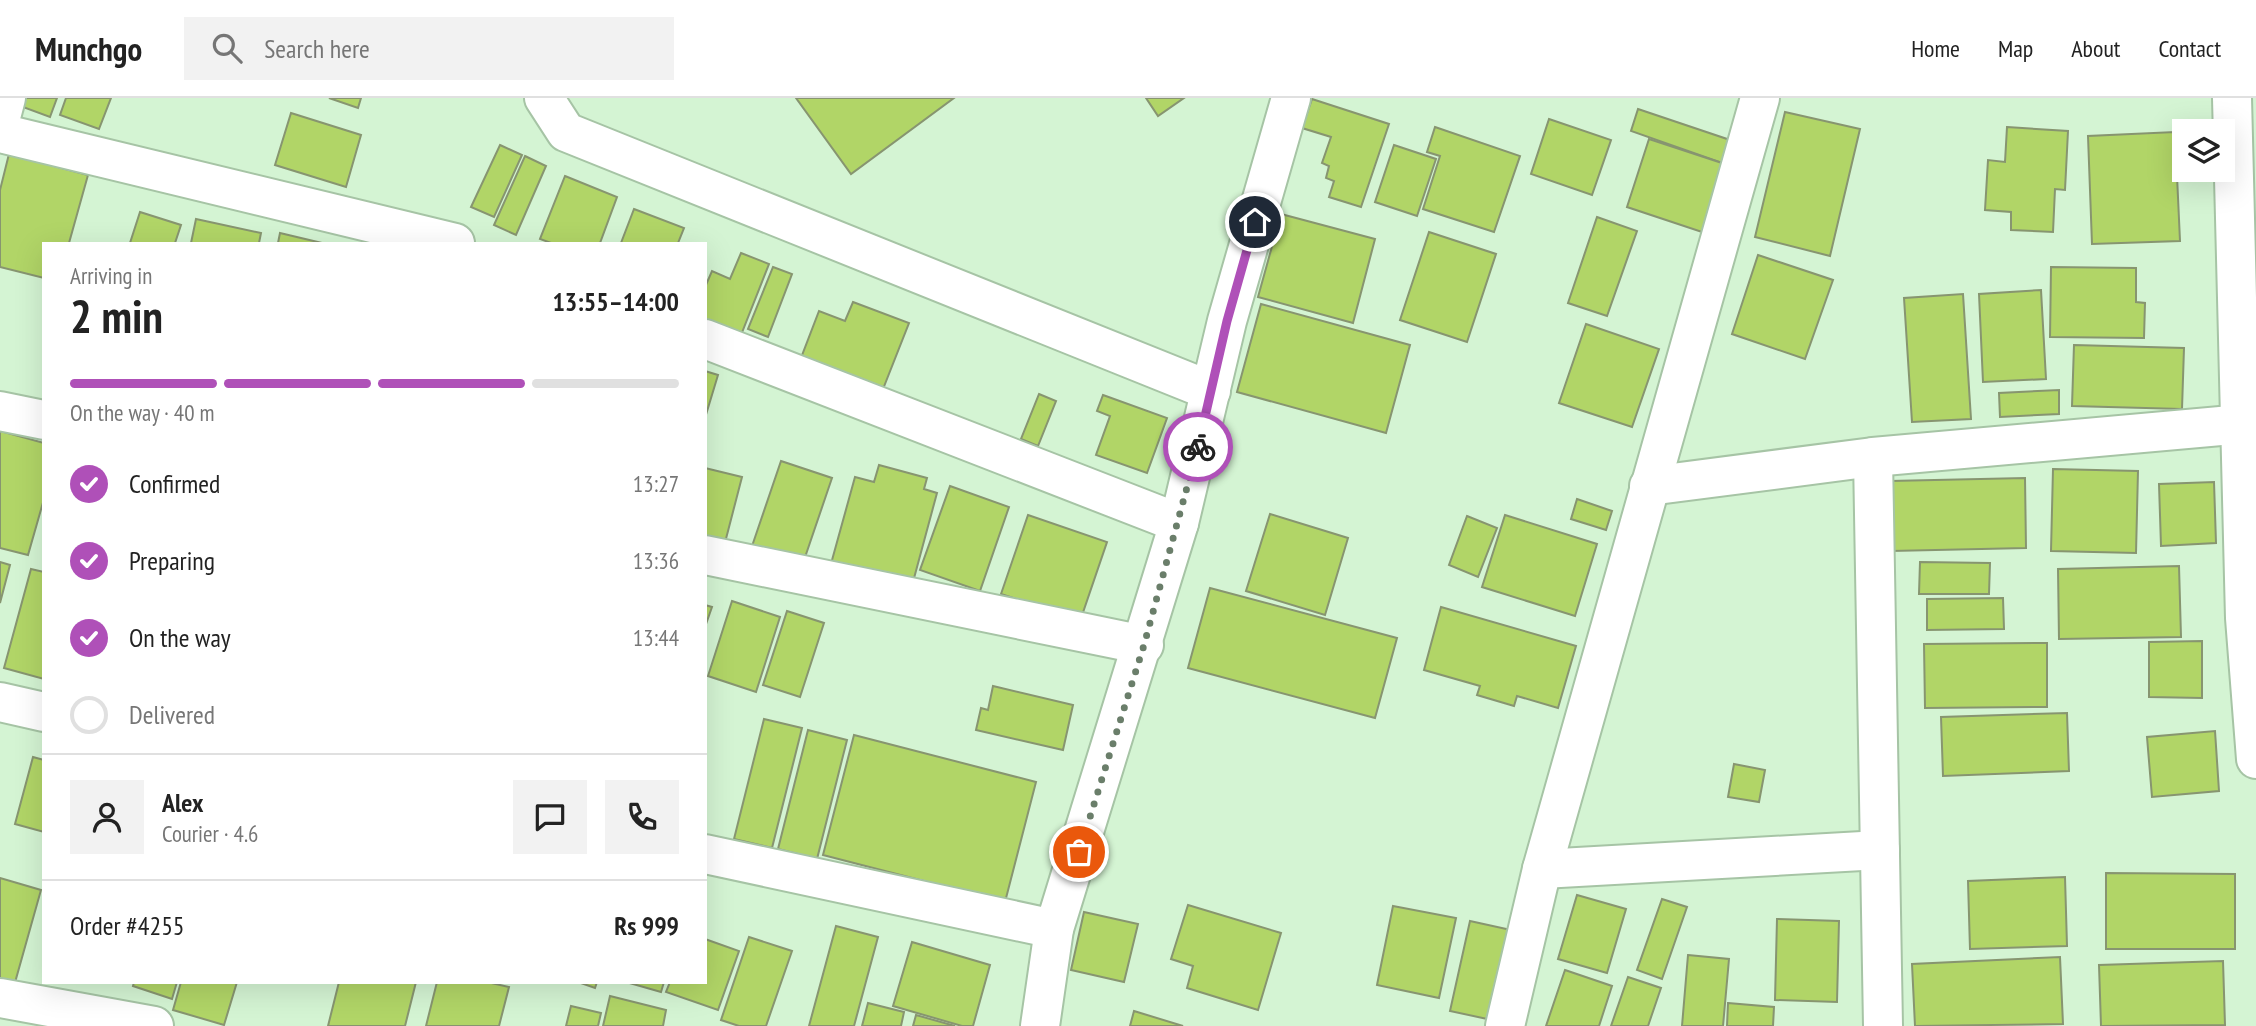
<!DOCTYPE html>
<html lang="en">
<head>
<meta charset="utf-8">
<style>
	:root { --surface:#fff; --page:#f2f2f2; --text:#222; --muted:#767676; --line:#e0e0e0; --accent:#af50b8 }
	body { margin:0; font-family:"PT Sans Narrow",sans-serif; background:var(--page); color:var(--text); height:100vh; display:flex; flex-direction:column; font-size:26px; white-space:nowrap }
	* { box-sizing:border-box; margin:0 }
	p { font-size:23px; color:var(--muted) }
	.icon { flex:none; width:38px; height:38px; fill:none; stroke:currentColor; stroke-width:2; stroke-linecap:round; stroke-linejoin:round }
	.map { position:relative; flex:1; overflow:hidden }
	.side { position:absolute; left:42px; top:144px; width:665px; height:742px; display:flex; flex-direction:column; background:var(--surface); border-radius:0px; box-shadow:0 7px 28px #0002 }
	.side>* { flex:none }
	.fabs { position:absolute; left:2172px; top:21px; display:grid; gap:14px }
	.fabs a { display:grid; place-items:center; width:63px; height:63px; border-radius:0px; background:var(--surface); box-shadow:0 7px 28px #0002; font-size:35px }
	.pin { position:absolute; display:grid; place-items:center; width:60px; height:60px; color:#fff; margin:-30px; border:4px solid #fff; border-radius:50%; box-shadow:0 2px 7px #0007 }
	.courier { position:absolute; display:grid; place-items:center; width:70px; height:70px; margin:-35px; border:5px solid #af50b8; border-radius:50%; background:#fff; color:#222; box-shadow:0 2px 9px #0007 }
	.head em { font-style:normal; font-weight:800 }
	.head div { display:flex; flex-direction:column-reverse }
	.head { display:flex; align-items:center; justify-content:space-between; height:119px; padding:0 28px }
	h1 { font-size:46px; font-weight:800; line-height:52px }
	.bar { display:grid; grid-template-columns:repeat(4,1fr); gap:10px 7px; align-content:center; height:84px; padding:0 28px }
	.bar i { height:9px; border-radius:5px; background:var(--line) }
	.bar .current { background:var(--accent) }
	.bar p { grid-column:span 4 }
	.line { display:flex; align-items:center; gap:18px; padding:0 28px; border-top:2px solid var(--line) }
	.line div { flex:1 }
	.round { display:grid; place-items:center; flex:none; width:74px; height:74px; border-radius:0px; background:var(--page) }
	ol { padding:0 28px; list-style:none }
	li { display:flex; align-items:center; gap:21px; height:77px }
	li p { margin-inline-start:auto }
	li .icon { padding:7px; border-radius:50%; background:var(--accent); color:#fff; stroke-width:4 }
	li:last-child { color:var(--muted) }
	li i { width:38px; height:38px; border:4px solid var(--line); border-radius:50% }
	header { display:flex; align-items:center; gap:42px; box-sizing:border-box; height:98px; padding:0 35px; background:var(--surface); border-bottom:2px solid var(--line) }
	header strong { font-size:33px }
	nav { display:flex; gap:38px; margin-inline-start:auto; font-size:24px }
	.search { width:490px; height:63px; background:var(--page); display:flex; align-items:center; gap:18px; box-sizing:border-box; padding:0 24px; border-radius:0px; color:var(--muted); font-size:26px }
	.map>svg:first-child { display:block }
	.building { fill:#b1d567; stroke:#879570; stroke-width:2 }
	.lines { fill:none; stroke-linecap:round; stroke-linejoin:round }
	.minor-casing { stroke:#a6c4a5; stroke-width:42 }
	.minor { stroke:#fff; stroke-width:38 }
	.done { stroke:#6a7e6a; stroke-width:7; stroke-dasharray:0 12.6 }
	.route { stroke:#af50b8; stroke-width:9 }
</style>
</head>
<body>
<header>
<strong>Munchgo</strong>
<div class="search"><svg class="icon" aria-label="search" viewBox="0 0 24 24"><circle cx="10" cy="10" r="6"/><path d="M15 15l6 6"/></svg>Search here</div>
<nav><a>Home</a><a>Map</a><a>About</a><a>Contact</a></nav>
</header>
<div class="map">
<svg width="2256" height="928" viewBox="0 0 2256 928">
	<rect width="100%" height="100%" fill="#d4f4d3"/>
	<g class="building">
		<polygon points="14,0 57,0 50,19 12,5"/>
		<polygon points="66,0 111,0 99,31 60,17"/>
		<polygon points="329,0 361,0 358,10"/>
		<polygon points="796,0 954,0 851,76"/>
		<polygon points="1146,0 1184,0 1158,18"/>
		<polygon points="1312,1 1389,26 1361,109 1329,99 1334,83 1326,80 1329,68 1322,65 1331,39 1302,30"/>
		<polygon points="1638,11 1733,43 1725,66 1631,33"/>
		<polygon points="1785,14 1860,31 1830,158 1755,139"/>
		<polygon points="291,15 361,37 346,89 275,67"/>
		<polygon points="1549,21 1611,42 1592,97 1531,76"/>
		<polygon points="1435,29 1520,58 1494,134 1423,111 1440,58 1427,54"/>
		<polygon points="2007,29 2068,33 2065,92 2055,91 2053,134 2011,132 2011,114 1985,112 1988,62 2005,64"/>
		<polygon points="2175,34 2180,143 2092,146 2088,38"/>
		<polygon points="1649,41 1731,68 1708,136 1627,109"/>
		<polygon points="500,47 522,57 494,119 471,109"/>
		<polygon points="1394,47 1436,61 1417,118 1375,104"/>
		<polygon points="9,56 88,77 69,145 44,145 44,180 0,169 0,92"/>
		<polygon points="525,58 546,68 516,137 494,127"/>
		<polygon points="565,78 617,99 600,145 551,145 540,141"/>
		<polygon points="634,111 684,130 678,145 621,145"/>
		<polygon points="140,114 181,127 175,145 130,145"/>
		<polygon points="1281,116 1375,141 1353,225 1258,199"/>
		<polygon points="1597,119 1637,133 1607,218 1568,205"/>
		<polygon points="196,121 261,135 259,145 191,145"/>
		<polygon points="1429,134 1496,156 1467,244 1400,222"/>
		<polygon points="280,135 322,145 278,145"/>
		<polygon points="741,155 769,166 741,237 705,223 705,189 712,173 730,181"/>
		<polygon points="1758,157 1833,182 1805,261 1732,236"/>
		<polygon points="773,169 792,176 768,239 748,231"/>
		<polygon points="2051,169 2136,170 2136,204 2145,205 2144,240 2050,239"/>
		<polygon points="2041,192 2046,281 1983,284 1979,196"/>
		<polygon points="1963,196 1971,321 1912,324 1904,200"/>
		<polygon points="853,204 909,225 883,291 801,260 819,213 845,223"/>
		<polygon points="1261,206 1410,247 1386,335 1237,294"/>
		<polygon points="1586,226 1659,251 1632,329 1559,305"/>
		<polygon points="2074,247 2184,250 2182,311 2072,308"/>
		<polygon points="705,273 718,277 705,320"/>
		<polygon points="2059,292 2059,316 2000,319 1999,295"/>
		<polygon points="1039,296 1056,303 1038,348 1021,341"/>
		<polygon points="1103,297 1167,320 1147,375 1096,357 1110,318 1097,313"/>
		<polygon points="0,333 44,345 44,401 28,457 0,450"/>
		<polygon points="781,363 832,380 801,471 750,454"/>
		<polygon points="879,367 927,380 924,391 937,395 910,495 829,473 855,379 874,384"/>
		<polygon points="705,370 742,379 721,460 705,455"/>
		<polygon points="2053,371 2138,373 2136,455 2051,453"/>
		<polygon points="2025,380 2026,450 1891,453 1890,383"/>
		<polygon points="2214,384 2216,445 2161,448 2159,386"/>
		<polygon points="950,388 1009,409 980,493 920,472"/>
		<polygon points="1577,401 1612,413 1606,432 1571,421"/>
		<polygon points="1270,416 1348,440 1325,517 1246,493"/>
		<polygon points="1028,417 1107,444 1078,529 1043,510 1001,496"/>
		<polygon points="1505,417 1597,446 1575,518 1482,489"/>
		<polygon points="1467,418 1497,430 1478,479 1449,467"/>
		<polygon points="0,464 10,467 0,505"/>
		<polygon points="1920,464 1990,465 1989,496 1919,496"/>
		<polygon points="2179,468 2181,539 2059,541 2058,471"/>
		<polygon points="31,471 44,474 44,581 4,570"/>
		<polygon points="1210,490 1397,540 1375,620 1188,570"/>
		<polygon points="2003,500 2004,531 1927,532 1927,501"/>
		<polygon points="732,503 780,519 756,594 708,578"/>
		<polygon points="705,507 712,509 705,529"/>
		<polygon points="1441,509 1576,548 1558,610 1517,598 1514,608 1477,597 1480,588 1424,572"/>
		<polygon points="787,513 824,525 800,599 763,587"/>
		<polygon points="2202,543 2202,600 2149,599 2149,544"/>
		<polygon points="2047,545 2047,609 1925,610 1924,546"/>
		<polygon points="993,588 1073,607 1063,652 976,632 981,610 988,612"/>
		<polygon points="2067,615 2069,673 1943,678 1941,619"/>
		<polygon points="764,621 802,630 772,750 734,741"/>
		<polygon points="808,632 847,642 817,761 778,751"/>
		<polygon points="2215,633 2219,693 2152,699 2147,639"/>
		<polygon points="854,637 1036,684 1005,804 823,757"/>
		<polygon points="33,659 44,662 44,734 15,726"/>
		<polygon points="1734,666 1765,672 1759,704 1728,699"/>
		<polygon points="2106,775 2235,776 2235,851 2106,851"/>
		<polygon points="2065,779 2067,848 1970,851 1968,783"/>
		<polygon points="0,780 41,792 14,888 0,885"/>
		<polygon points="1577,797 1626,811 1607,875 1558,861"/>
		<polygon points="1662,801 1687,809 1662,881 1637,872"/>
		<polygon points="1188,807 1281,835 1258,912 1187,890 1193,868 1171,861"/>
		<polygon points="1393,808 1456,820 1439,900 1377,887"/>
		<polygon points="1084,814 1138,826 1124,884 1071,872"/>
		<polygon points="1777,821 1839,823 1837,904 1775,902"/>
		<polygon points="1470,823 1511,832 1492,922 1450,913"/>
		<polygon points="836,828 878,839 854,928 809,928"/>
		<polygon points="749,839 792,853 766,928 739,928 721,922"/>
		<polygon points="705,841 739,853 718,912 666,894 670,884 705,884"/>
		<polygon points="912,844 990,867 973,928 962,928 893,908"/>
		<polygon points="1688,857 1729,861 1723,928 1682,928"/>
		<polygon points="2060,859 2063,926 1915,928 1912,866"/>
		<polygon points="2223,863 2225,927 2101,928 2099,867"/>
		<polygon points="1565,872 1612,888 1599,928 1546,928"/>
		<polygon points="1628,879 1661,890 1648,928 1611,928"/>
		<polygon points="134,884 177,884 172,901 133,888"/>
		<polygon points="181,884 237,884 224,927 173,912"/>
		<polygon points="339,884 416,884 405,928 328,928"/>
		<polygon points="437,884 487,884 509,889 499,928 426,928"/>
		<polygon points="578,884 597,884 595,890"/>
		<polygon points="626,884 664,884 661,894"/>
		<polygon points="610,898 666,912 663,928 603,928"/>
		<polygon points="868,905 904,914 901,928 862,928"/>
		<polygon points="1728,905 1774,909 1773,928 1727,928"/>
		<polygon points="571,908 601,915 598,928 566,928"/>
		<polygon points="1134,913 1183,928 1130,928"/>
		<polygon points="916,917 955,928 913,928"/>
	</g>
	<g class="lines">
		<defs>
			<g id="minor">
				<polyline points="544,0 566,34 1211,293"/>
				<polyline points="2232,0 2245,520 2256,661"/>
				<polyline points="0,23 6,0"/>
				<polyline points="0,35 455,145"/>
				<polyline points="705,241 1179,425"/>
				<polyline points="0,313 44,322"/>
				<polyline points="1873,359 1883,928"/>
				<polyline points="1649,388 1873,359 2243,326"/>
				<polyline points="705,457 1144,547"/>
				<polyline points="0,604 44,614"/>
				<polyline points="705,756 1054,831"/>
				<polyline points="1542,771 1880,752"/>
				<polyline points="0,900 154,928"/>
				<polyline points="1040,928 1054,831 1179,425 1227,223 1291,0"/>
				<polyline points="1505,928 1542,771 1760,0"/>
			</g>
		</defs>
		<use href="#minor" class="minor-casing"/>
		<use href="#minor" class="minor"/>
	</g>
	<g class="lines">
		<polyline class="done" points="1079,754 1144,547 1198,349"/>
		<polyline class="route" points="1198,349 1227,223 1255,124"/>
	</g>
</svg>
<div class="fabs">
<a><svg class="icon" aria-label="layers" viewBox="0 0 24 24"><path d="M12 4l9 5-9 5-9-5zM3 14l9 5 9-5"/></svg></a>
</div>
<div class="pin" style="left:1079px;top:754px;background:#ea580c"><svg class="icon" aria-label="bag" viewBox="0 0 24 24"><path d="M5 8h14l-1 12H6zM9 8a3 3 0 0 1 6 0"/></svg></div>
<div class="pin" style="left:1255px;top:124px;background:#1f2937"><svg class="icon" aria-label="home" viewBox="0 0 24 24"><path d="M3 11l9-7 9 7M6 9v11h12V9"/></svg></div>
<div class="courier" style="left:1198px;top:349px"><svg class="icon" aria-label="bike" viewBox="0 0 24 24"><circle cx="6" cy="16" r="4"/><circle cx="18" cy="16" r="4"/><path d="M6 16l4-8h5l3 8M10 8l3 8H6M13 5h3"/></svg></div>
<section class="side">
<div class="head"><div><h1>2 min</h1><p>Arriving in</p></div><em>13:55–14:00</em></div>
<div class="bar"><i class="current"></i><i class="current"></i><i class="current"></i><i></i><p>On the way · 40 m</p></div>
<ol>
<li><svg class="icon" aria-label="check" viewBox="0 0 24 24"><path d="M5 12l5 5 9-10"/></svg>Confirmed<p>13:27</p></li>
<li><svg class="icon" aria-label="check" viewBox="0 0 24 24"><path d="M5 12l5 5 9-10"/></svg>Preparing<p>13:36</p></li>
<li><svg class="icon" aria-label="check" viewBox="0 0 24 24"><path d="M5 12l5 5 9-10"/></svg>On the way<p>13:44</p></li>
<li><i></i>Delivered</li>
</ol>
<div class="line" style="height:126px"><a class="round"><svg class="icon" aria-label="person" viewBox="0 0 24 24"><circle cx="12" cy="8" r="4"/><path d="M4 21q1-7 8-7t8 7"/></svg></a><div><b>Alex</b><p>Courier · 4.6</p></div><a class="round"><svg class="icon" aria-label="chat" viewBox="0 0 24 24"><path d="M4 5h16v11H9l-5 4z"/></svg></a><a class="round"><svg class="icon" aria-label="phone" viewBox="0 0 24 24"><path d="M5 4h4l2 5-3 2q2 4 5 5l2-3 5 2v4C11 20 4 13 5 4z"/></svg></a></div>
<div class="line" style="height:91px"><div>Order #4255</div><b>Rs 999</b></div>
</section>
</div>
</body>
</html>
